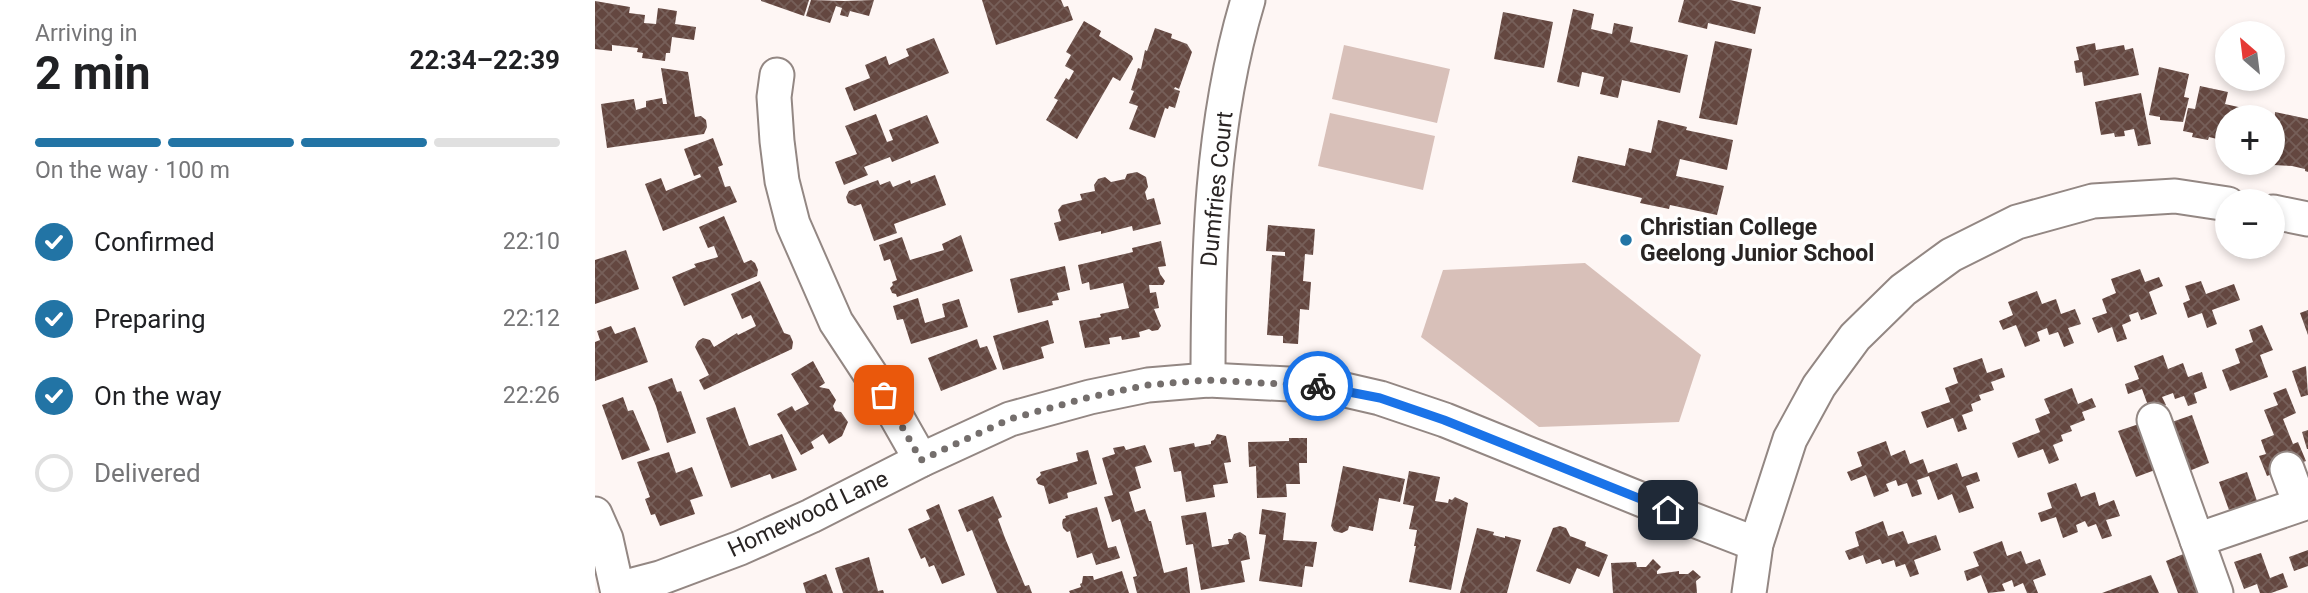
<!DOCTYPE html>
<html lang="en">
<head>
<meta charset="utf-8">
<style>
	:root { --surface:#fff; --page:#f6f6f6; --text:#202124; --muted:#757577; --line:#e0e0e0; --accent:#2274a5 }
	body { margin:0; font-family:Roboto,sans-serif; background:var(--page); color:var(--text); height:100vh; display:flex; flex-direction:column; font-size:26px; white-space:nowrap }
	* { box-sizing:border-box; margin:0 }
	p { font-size:23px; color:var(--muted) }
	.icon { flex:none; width:38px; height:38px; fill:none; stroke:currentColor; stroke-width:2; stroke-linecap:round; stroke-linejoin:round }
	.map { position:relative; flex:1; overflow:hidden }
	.side { display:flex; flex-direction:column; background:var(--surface); width:595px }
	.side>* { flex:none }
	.needle { width:46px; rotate:332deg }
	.fabs { position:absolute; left:1620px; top:21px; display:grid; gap:14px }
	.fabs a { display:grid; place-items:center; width:70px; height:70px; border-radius:50%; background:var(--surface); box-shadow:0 4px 10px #0003; font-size:35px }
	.pin { position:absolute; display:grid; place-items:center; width:60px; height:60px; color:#fff; margin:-30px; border-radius:14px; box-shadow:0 4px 10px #0006 }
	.courier { position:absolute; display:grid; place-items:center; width:70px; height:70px; margin:-35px; border:5px solid #1a73e8; border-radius:50%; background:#fff; color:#222; box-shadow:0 2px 9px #0007 }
	.headline em { font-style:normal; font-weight:700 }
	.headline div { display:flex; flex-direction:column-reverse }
	.headline { display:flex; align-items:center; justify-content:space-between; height:119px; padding:0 35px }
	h1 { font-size:46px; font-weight:700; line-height:52px }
	.bar { display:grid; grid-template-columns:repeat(4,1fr); gap:10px 7px; align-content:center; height:84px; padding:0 35px }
	.bar i { height:9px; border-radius:5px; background:var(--line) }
	.bar .current { background:var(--accent) }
	.bar p { grid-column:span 4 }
	ol { padding:0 35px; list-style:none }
	li { display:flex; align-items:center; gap:21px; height:77px }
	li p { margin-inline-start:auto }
	li .icon { padding:7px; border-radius:50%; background:var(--accent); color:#fff; stroke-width:4 }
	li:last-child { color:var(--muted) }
	li i { width:38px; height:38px; border:4px solid var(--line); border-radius:50% }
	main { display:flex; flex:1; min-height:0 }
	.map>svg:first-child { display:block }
	.green { fill:#d8c0b9 }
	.building { fill:url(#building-cross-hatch) }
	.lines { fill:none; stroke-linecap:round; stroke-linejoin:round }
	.minor-casing { stroke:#938783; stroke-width:37 }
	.minor { stroke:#fff; stroke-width:33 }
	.done { stroke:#746e6c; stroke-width:7; stroke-dasharray:0 12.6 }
	.route { stroke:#1a73e8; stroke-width:9 }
	.poi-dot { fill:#2274a5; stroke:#fff; stroke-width:2.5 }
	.labels { text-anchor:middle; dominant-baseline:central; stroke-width:7; stroke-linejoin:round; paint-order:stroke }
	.street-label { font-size:23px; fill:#292423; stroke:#fff }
	.poi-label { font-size:23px; font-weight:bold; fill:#292423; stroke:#fff; text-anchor:start }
</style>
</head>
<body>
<main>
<section class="side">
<div class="headline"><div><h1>2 min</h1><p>Arriving in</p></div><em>22:34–22:39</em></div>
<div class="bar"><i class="current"></i><i class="current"></i><i class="current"></i><i></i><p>On the way · 100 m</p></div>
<ol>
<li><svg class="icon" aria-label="check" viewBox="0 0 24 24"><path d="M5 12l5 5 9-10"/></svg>Confirmed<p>22:10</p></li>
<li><svg class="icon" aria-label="check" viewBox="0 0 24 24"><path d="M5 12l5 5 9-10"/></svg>Preparing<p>22:12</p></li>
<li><svg class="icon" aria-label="check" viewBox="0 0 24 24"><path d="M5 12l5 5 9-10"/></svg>On the way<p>22:26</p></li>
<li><i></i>Delivered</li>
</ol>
</section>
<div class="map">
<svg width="1713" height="593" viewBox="0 0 1713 593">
	<defs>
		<pattern id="building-cross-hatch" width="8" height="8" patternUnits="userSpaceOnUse" patternTransform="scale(1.75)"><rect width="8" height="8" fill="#644740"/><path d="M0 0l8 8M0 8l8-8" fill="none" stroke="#765f59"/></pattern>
	</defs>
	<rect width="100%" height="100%" fill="#fef6f4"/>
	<g class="green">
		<polygon points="749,45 855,69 842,123 737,99"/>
		<polygon points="735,113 840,136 828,190 723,166"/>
		<polygon points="990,263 1106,355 1084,422 944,427 826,337 848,270"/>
	</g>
	<g class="building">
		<polygon points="214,0 209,16 166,1 166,0"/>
		<polygon points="216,0 249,1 279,0 274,16 255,11 253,17 245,15 247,8 241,6 235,23 211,16"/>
		<polygon points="387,0 466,0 469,7 473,6 478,20 401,45"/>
		<polygon points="1089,0 1135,0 1166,7 1160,34 1113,23 1112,29 1083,22"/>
		<polygon points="0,1 35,7 34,13 50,15 49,23 61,24 63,8 82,11 80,24 101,27 99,40 77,37 75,53 71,53 70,61 47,58 48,53 42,52 43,48 17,45 17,51 0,49"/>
		<polygon points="978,9 999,14 996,29 1017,34 1019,23 1038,27 1035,42 1093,55 1085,93 1027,80 1023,98 1005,94 1009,77 987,72 984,87 962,82"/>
		<polygon points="908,12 958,22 949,68 899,59"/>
		<polygon points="489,21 506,31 504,36 537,56 538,59 525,81 518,77 482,139 451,120 463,100 459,98 471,78 474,80 479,71 470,66 476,55 471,52"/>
		<polygon points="560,28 577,34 576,38 592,44 597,52 584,89 580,87 579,89 585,91 580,108 574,106 573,109 570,108 560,138 534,129 543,106 534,103 539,91 536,90 543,68 546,69 550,50 552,51"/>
		<polygon points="339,38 354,73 259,111 250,88 275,78 270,65 291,56 294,65 314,56 311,49"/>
		<polygon points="1120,41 1157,49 1142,125 1104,118"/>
		<polygon points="1500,43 1501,50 1529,45 1530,50 1538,48 1544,75 1489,86 1487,72 1481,73 1479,61 1484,60 1481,47"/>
		<polygon points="1564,67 1594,74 1589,97 1594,98 1588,122 1565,120 1565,117 1554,115"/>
		<polygon points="66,68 93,72 100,117 106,116 111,120 112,127 109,134 12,148 6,104 39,99 41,110 51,107 51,101 67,98 68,104 72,104"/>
		<polygon points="1605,86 1633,92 1630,104 1661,111 1659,117 1633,117 1633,145 1625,144 1626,140 1614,137 1613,140 1597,137 1598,133 1588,131 1593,108 1600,109"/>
		<polygon points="1546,93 1556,144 1543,146 1539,129 1529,131 1530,136 1520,137 1519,133 1506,135 1500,102"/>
		<polygon points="1680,112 1713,119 1713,172 1710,171 1710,169 1697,166 1678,165"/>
		<polygon points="281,114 292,142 298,140 294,130 332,115 344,143 297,162 295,157 269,167 273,175 249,185 240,162 262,154 250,126"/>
		<polygon points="1063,120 1092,127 1091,130 1138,140 1132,170 1085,159 1081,176 1129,186 1122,215 1075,205 1074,209 1045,203 1047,198 977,182 983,156 1030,166 1034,148 1056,153"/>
		<polygon points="118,138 128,165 123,167 130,187 135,186 142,202 68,231 50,184 66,178 71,191 106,177 105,174 99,176 89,149"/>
		<polygon points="542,172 551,177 553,187 550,192 552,200 559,198 566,224 538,231 537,226 506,234 506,231 464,241 459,223 466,221 463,210 467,205 487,200 485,194 500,191 499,185 503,179 510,177 516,182 530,179 532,174"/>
		<polygon points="340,175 351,205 299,224 302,233 279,241 266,204 260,206 253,203 251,197 254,191 283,180 285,185 295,181 298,187 315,180 316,184"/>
		<polygon points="129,216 149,263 156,260 160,263 163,270 162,276 89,306 77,277 101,267 99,264 123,257 119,246 113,248 104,227"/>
		<polygon points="673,225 720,229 718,255 710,254 708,281 716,282 714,310 705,309 703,344 688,343 688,336 672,335 677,255 690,256 690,252 671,251"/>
		<polygon points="366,235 378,271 302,297 301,294 297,293 295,288 298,285 297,282 302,280 295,259 289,261 284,245 307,237 315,260 349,250 347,244"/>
		<polygon points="566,241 571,266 563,267 565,274 570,281 568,285 554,285 555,293 561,292 564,308 559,309 566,326 563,330 557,331 554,329 544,332 545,337 527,340 526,336 514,338 515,344 490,348 484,321 506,317 505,314 534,308 528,283 495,290 494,282 487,284 483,265 538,252 537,248"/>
		<polygon points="31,250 44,289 0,304 0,260"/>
		<polygon points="470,266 475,290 462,293 464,300 457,301 458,305 423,313 415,279"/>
		<polygon points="1545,269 1550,282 1564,277 1568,286 1554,292 1562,314 1546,320 1543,312 1534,315 1536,321 1527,325 1532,339 1522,342 1517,327 1503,333 1497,318 1512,313 1507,299 1521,293 1516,279"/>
		<polygon points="165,281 189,333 195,335 198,342 197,349 109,390 104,380 114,375 100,347 103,341 108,338 115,340 119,347 142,333 143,335 161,326 156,315 147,319 136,294"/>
		<polygon points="1606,281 1611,294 1639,284 1645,300 1617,310 1622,324 1612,328 1607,313 1593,318 1588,303 1595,300 1590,286"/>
		<polygon points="1442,291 1447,304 1461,299 1466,314 1480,309 1486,324 1473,328 1479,343 1469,347 1463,332 1454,335 1452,328 1442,332 1445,341 1430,347 1421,325 1408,330 1404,321 1418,315 1413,302"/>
		<polygon points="323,298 330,323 350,317 347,304 364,299 373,327 316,344 308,319 302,320 298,306"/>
		<polygon points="1713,310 1713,335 1705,313"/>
		<polygon points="453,320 459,343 446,347 449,358 408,370 398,336"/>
		<polygon points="1667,325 1678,350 1665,355 1673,377 1635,391 1627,370 1645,363 1640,349 1658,342 1654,330"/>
		<polygon points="16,326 20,334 40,327 53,362 0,381 0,342 5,340 2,331"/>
		<polygon points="382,339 385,348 392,346 402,369 346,391 333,358"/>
		<polygon points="1568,355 1573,369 1588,363 1593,377 1607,372 1612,388 1599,393 1602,403 1593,406 1589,396 1580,399 1578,393 1567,397 1571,405 1555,411 1547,389 1533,394 1530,384 1544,379 1539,366"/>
		<polygon points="1387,358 1392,373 1407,368 1410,377 1396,382 1399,390 1384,395 1386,400 1376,404 1378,411 1367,415 1372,429 1363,432 1358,418 1332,428 1326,412 1355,402 1350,388 1363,383 1358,368"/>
		<polygon points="218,361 230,383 224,387 234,389 241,400 238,406 240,411 246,412 253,422 247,436 234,444 228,434 216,442 219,448 206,455 182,414 197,406 200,411 214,404 196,374"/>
		<polygon points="1711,366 1713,395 1706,397 1697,371"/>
		<polygon points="77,378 82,392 86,391 101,433 72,443 61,406 53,387"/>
		<polygon points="1477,388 1483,404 1497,398 1501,407 1487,412 1490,420 1475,426 1477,431 1466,435 1468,441 1458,445 1464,460 1454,464 1448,449 1423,458 1417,443 1445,432 1440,419 1455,413 1449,399"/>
		<polygon points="1691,388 1701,413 1688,419 1698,444 1703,442 1711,461 1672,476 1664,456 1671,454 1666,440 1679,435 1669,410 1683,405 1678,393"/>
		<polygon points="28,397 33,411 38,410 55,450 27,460 7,405"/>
		<polygon points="140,407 154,446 187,434 202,470 177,479 175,474 136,488 111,418"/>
		<polygon points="1597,415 1614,463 1594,471 1577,422"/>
		<polygon points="1544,424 1560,470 1541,477 1523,431"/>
		<polygon points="1713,430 1713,449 1712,449 1707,432"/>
		<polygon points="622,434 631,436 636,462 629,463 633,483 618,485 620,497 591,502 586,471 579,472 574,448 599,443 600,447 616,444 616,441 619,440"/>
		<polygon points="694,438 712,438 712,463 704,463 705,484 691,484 692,497 662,498 661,466 654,467 653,442 694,441"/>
		<polygon points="1291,441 1296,456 1310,450 1315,464 1328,459 1333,473 1362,463 1367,477 1382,472 1385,481 1371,486 1379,508 1364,513 1357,494 1343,500 1334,476 1322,480 1327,494 1317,497 1312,483 1303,486 1301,480 1291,484 1294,491 1279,497 1271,475 1256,481 1252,472 1267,466 1262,452"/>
		<polygon points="550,445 557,462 540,467 546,488 534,492 540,512 550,509 554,521 556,521 569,573 592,567 595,593 542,593 538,577 542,576 525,519 517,522 509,497 518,495 507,458 520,454 518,448 529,446 531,450"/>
		<polygon points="493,450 502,484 472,493 473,498 454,504 449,486 443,484 441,479 446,475 445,472 483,461 481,453"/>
		<polygon points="74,452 81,473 97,467 108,496 95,500 100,514 65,526 60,514 56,515 50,499 55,497 42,462"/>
		<polygon points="748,466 810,479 805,502 784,498 778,531 754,526 753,530 747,533 739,531 736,526"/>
		<polygon points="814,471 845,477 840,501 853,503 854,499 857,500 860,497 873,503 856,590 814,582 821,546 819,546 822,530 814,529 819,506 808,504"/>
		<polygon points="1652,472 1662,501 1634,510 1624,482"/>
		<polygon points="1481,483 1486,497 1500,492 1504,506 1519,500 1525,516 1511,520 1517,536 1507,539 1501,524 1493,527 1490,521 1481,525 1483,532 1468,538 1461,517 1446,522 1443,513 1457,508 1452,493"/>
		<polygon points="398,496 407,517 403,519 410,538 430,586 434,585 437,593 402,593 377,530 372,532 363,510"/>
		<polygon points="344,504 370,575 347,584 339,565 334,567 330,557 326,559 313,529 335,519 331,510"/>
		<polygon points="502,507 513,548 521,546 525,558 501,565 497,553 482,558 475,531 472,532 468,528 467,523 468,519 471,518 470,516"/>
		<polygon points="667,509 691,513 688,540 722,542 718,567 710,566 707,587 664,581 671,535 664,534"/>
		<polygon points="611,512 617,547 634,544 633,539 637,539 639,534 645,532 651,536 655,559 646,561 650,582 606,590 598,544 591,545 586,516"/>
		<polygon points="1288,521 1293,536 1308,531 1313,544 1341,535 1346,550 1319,560 1324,574 1315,577 1310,564 1301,567 1299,560 1287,564 1285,559 1271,564 1268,555 1254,560 1250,551 1264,546 1260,532"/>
		<polygon points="965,526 971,528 975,536 991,542 990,546 1013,555 1004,577 982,568 975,584 941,571 958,528"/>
		<polygon points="882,528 899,532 898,535 910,538 910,536 926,540 912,593 865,593"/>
		<polygon points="1407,541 1412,556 1426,551 1431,564 1445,559 1451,575 1438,580 1443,593 1432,593 1428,583 1419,587 1417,580 1407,584 1410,591 1393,593 1386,575 1372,581 1369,571 1384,566 1378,552"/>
		<polygon points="1713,550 1713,566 1699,571 1694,557"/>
		<polygon points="1591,553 1605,593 1583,593 1571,561"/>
		<polygon points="1666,553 1675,578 1688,573 1693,587 1676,593 1665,593 1662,584 1649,589 1639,562"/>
		<polygon points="274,557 283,591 288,590 289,593 248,593 240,568"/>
		<polygon points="1058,559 1066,567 1062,571 1062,574 1084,571 1084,574 1093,574 1098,570 1106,577 1101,581 1102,593 1018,593 1016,563 1041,562 1042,567 1051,567"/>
		<polygon points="527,571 534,593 475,593 474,591 486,587 485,584 487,583 488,576 498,576 499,580"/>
		<polygon points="231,574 238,593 211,593 208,583"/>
		<polygon points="1556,575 1564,593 1507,593"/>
	</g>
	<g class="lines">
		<defs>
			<g id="minor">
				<polyline points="182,75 179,97 182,141 187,181 198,224 241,322 289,395 326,460"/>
				<polyline points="1678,212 1713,219"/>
				<path d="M613,380c0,-128 3,-257 40,-380"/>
				<polyline points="1559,420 1621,593"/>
				<polyline points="1692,469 1705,504"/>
				<polyline points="0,514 11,539 23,593"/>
				<polyline points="1602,540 1713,502"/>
				<polyline points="23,589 65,578 145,548 216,516 326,460 415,419 495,397 553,385 613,380 733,386 785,398 850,420 1055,503 1161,544"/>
				<polyline points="1154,593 1161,544 1195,439 1224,386 1260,337 1308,290 1356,255 1422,222 1498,201 1580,196 1633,204"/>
			</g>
		</defs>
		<use href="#minor" class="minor-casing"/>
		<use href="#minor" class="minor"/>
	</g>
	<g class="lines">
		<polyline class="done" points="289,395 326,460 415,419 495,397 552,385 613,380 723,386"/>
		<polyline class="route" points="723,386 785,398 849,420 1073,510"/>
	</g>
	<circle class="poi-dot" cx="1031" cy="240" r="7"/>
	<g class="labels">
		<g class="street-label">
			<text transform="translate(622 189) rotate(-84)">Dumfries Court</text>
			<text transform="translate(213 514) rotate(-25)">Homewood Lane</text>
		</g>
		<g class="poi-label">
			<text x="1045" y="227">Christian College<tspan x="1045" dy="26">Geelong Junior School</tspan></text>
		</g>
	</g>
</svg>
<div class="fabs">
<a><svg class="needle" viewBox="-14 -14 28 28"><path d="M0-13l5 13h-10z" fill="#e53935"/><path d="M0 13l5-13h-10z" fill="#757577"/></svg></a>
<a>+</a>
<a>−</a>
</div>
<div class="pin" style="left:289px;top:395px;background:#ea580c"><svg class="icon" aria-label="bag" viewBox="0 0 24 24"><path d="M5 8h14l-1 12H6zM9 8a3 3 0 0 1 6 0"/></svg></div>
<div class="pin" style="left:1073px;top:510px;background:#1f2937"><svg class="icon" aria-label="home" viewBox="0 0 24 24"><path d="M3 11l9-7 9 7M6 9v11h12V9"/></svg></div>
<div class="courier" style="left:723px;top:386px"><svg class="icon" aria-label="bike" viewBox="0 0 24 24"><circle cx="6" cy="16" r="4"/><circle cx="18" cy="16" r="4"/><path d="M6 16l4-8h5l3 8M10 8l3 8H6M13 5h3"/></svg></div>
</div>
</main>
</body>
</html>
